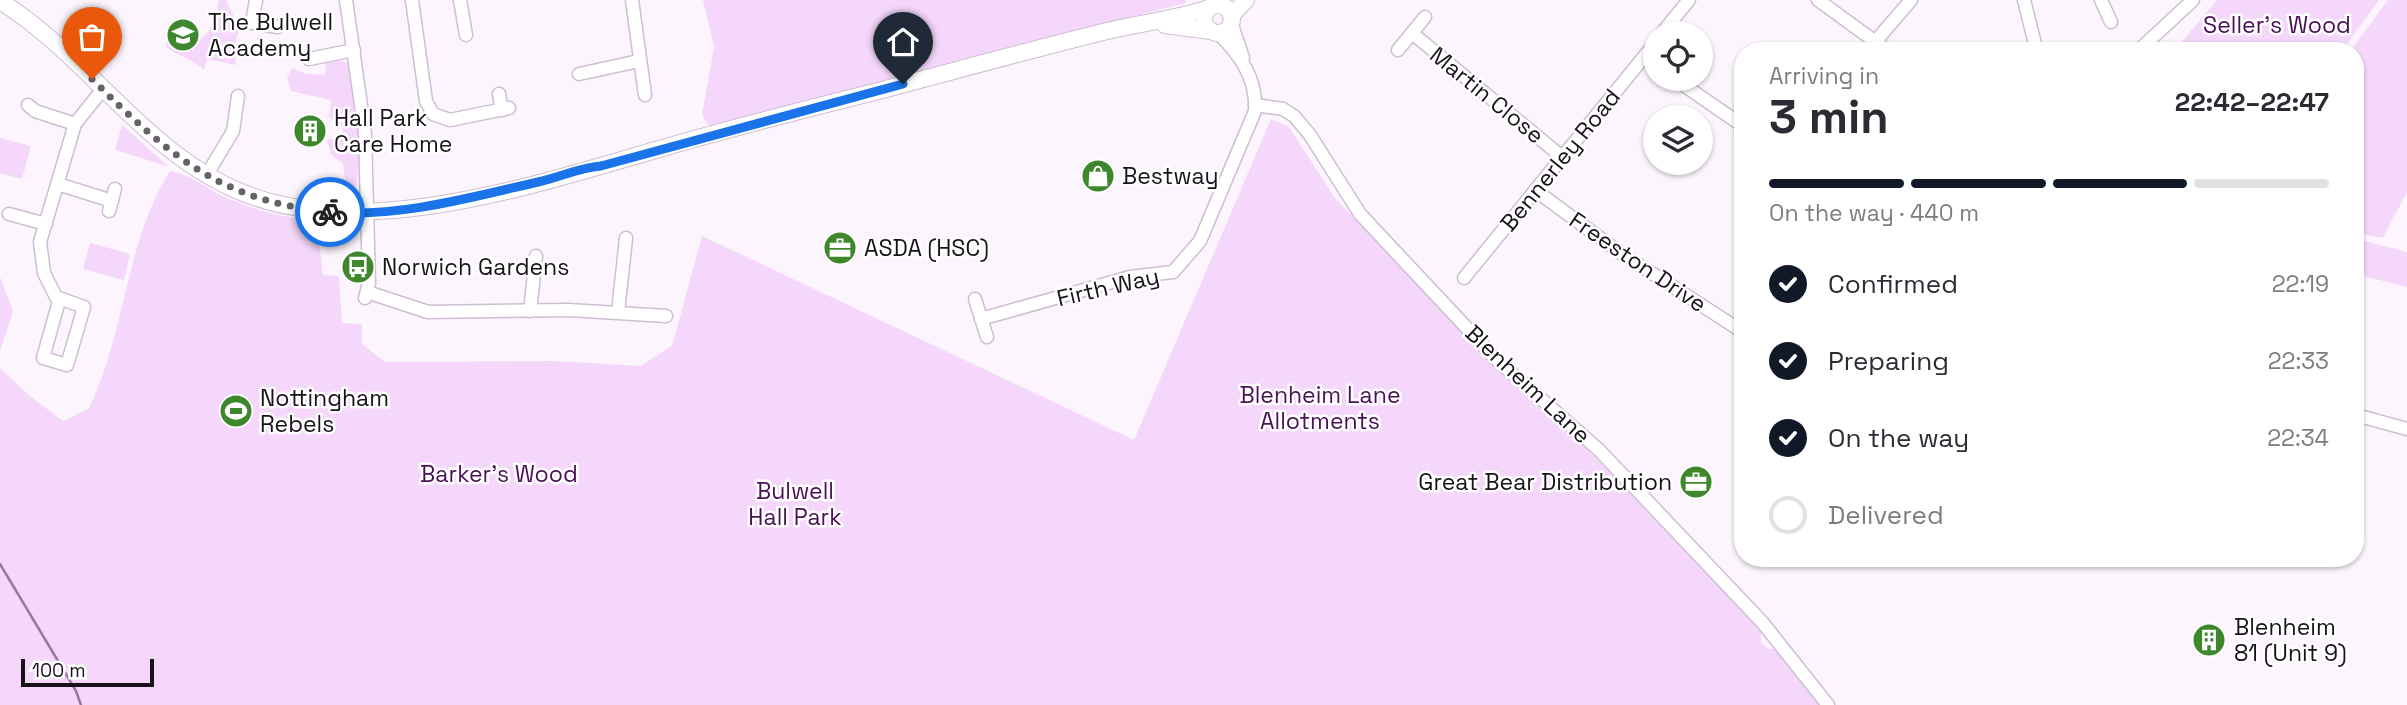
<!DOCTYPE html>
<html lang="en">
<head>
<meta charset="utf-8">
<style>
	:root { --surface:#fff; --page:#f2f2f3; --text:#2b2b33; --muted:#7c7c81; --line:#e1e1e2; --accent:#111827 }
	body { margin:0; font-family:"Space Grotesk",sans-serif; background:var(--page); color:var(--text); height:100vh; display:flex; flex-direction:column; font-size:26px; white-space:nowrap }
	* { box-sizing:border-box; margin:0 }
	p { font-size:23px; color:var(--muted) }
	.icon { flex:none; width:38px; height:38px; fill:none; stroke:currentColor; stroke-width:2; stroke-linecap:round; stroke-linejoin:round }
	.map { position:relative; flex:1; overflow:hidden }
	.side { position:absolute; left:1734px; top:42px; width:630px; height:525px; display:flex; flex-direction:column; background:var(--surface); border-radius:28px; box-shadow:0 2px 5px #0004 }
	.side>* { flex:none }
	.buttons { position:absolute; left:1643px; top:21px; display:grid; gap:14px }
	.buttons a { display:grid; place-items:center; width:70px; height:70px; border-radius:50%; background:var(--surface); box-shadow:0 2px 5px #0004; font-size:35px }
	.scale { position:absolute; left:21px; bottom:18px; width:133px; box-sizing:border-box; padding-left:7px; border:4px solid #171219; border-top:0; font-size:19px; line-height:24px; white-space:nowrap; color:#171219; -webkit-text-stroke:5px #fff; paint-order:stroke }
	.pin { position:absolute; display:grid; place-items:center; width:60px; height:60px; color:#fff; margin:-72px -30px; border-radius:50% 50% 50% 0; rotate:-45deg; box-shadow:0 0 7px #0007 }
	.pin .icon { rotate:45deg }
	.courier { position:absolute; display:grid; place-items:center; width:70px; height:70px; margin:-35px; border:5px solid #1a73e8; border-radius:50%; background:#fff; color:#222; box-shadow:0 2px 9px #0007 }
	.headline em { font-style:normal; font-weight:800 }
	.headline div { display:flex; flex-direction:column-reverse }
	.headline { display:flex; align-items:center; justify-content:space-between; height:119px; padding:0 35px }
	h1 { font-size:46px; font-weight:800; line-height:52px }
	.bar { display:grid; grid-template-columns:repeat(4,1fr); gap:10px 7px; align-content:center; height:84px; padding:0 35px }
	.bar i { height:9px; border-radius:5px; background:var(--line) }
	.bar .current { background:var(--accent) }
	.bar p { grid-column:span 4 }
	ol { padding:0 35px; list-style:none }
	li { display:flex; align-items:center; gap:21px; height:77px }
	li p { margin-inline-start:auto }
	li .icon { padding:7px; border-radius:50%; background:var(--accent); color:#fff; stroke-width:4 }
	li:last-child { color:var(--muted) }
	li i { width:38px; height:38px; border:4px solid var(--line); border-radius:50% }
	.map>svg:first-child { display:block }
	.green { fill:#f4d7fb }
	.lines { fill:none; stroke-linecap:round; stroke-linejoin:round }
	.stream { stroke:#9b78a3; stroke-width:2.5 }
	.minor-casing { stroke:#cebed2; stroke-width:15 }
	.major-casing { stroke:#cebed2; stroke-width:18 }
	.minor { stroke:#fff; stroke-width:12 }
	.major { stroke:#fff; stroke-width:16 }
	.done { stroke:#676169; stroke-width:7; stroke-dasharray:0 12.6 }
	.route { stroke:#1a73e8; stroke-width:9 }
	.labels { text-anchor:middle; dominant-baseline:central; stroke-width:5; stroke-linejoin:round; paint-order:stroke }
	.poi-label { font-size:23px; fill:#171219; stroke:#fff; text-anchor:start }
	.park-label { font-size:23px; fill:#4a0f56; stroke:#fff }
	.street-label { font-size:23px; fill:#171219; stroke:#fff }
</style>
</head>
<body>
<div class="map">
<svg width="2407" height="705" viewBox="0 0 2407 705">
	<rect width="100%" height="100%" fill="#fcf5fd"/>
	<g class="green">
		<path d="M219,0h7l13,28 -4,18 1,19 -29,-6 -3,11c-11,-10 -24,-14 -37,-22l-1,-6c37,8 47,-9 53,-42z"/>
		<polygon points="703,0 1185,0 1186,3 709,126 702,115 714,47"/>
		<polygon points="2217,0 2379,0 2342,51 2174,51"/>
		<polygon points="2388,0 2407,0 2407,192 2383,238 2356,233 2356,51 2350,51"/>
		<polygon points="341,61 352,65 360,155 356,186 346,189 343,163 331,155 327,140 342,137 343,128 329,117 331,100 291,91 287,77 292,68 306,74 325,75 326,62"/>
		<path d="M1271,119l18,8 46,71 165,173 73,63 188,197v11l7,7 8,-1 47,57h-1823v-337l30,28 33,25 26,-13c36,-73 37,-169 81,-237 21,4 36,17 55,26 29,13 60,20 92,25l6,53 16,1 3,47 20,1v20l23,18 169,-1 86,5 32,-20 30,-110 432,204z"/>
		<polygon points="122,125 167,165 167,166 115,150"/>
		<polygon points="0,138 31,146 22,179 0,173"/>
		<polygon points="2356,239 2407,252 2407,287 2356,274"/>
		<polygon points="90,243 130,254 124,280 83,269"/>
		<polygon points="0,277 13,311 0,351"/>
	</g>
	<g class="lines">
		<polyline class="stream" points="0,564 76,691 81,705"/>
		<defs>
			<g id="minor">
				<polyline points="256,0 252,23 278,27"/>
				<polyline points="346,0 365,133 369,283 365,298"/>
				<polyline points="412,0 426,101 433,114 450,120 509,108"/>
				<polyline points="460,0 466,35"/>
				<polyline points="632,0 645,95"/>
				<polyline points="1818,0 1888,51"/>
				<polyline points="2024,0 2036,48"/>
				<polyline points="2101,0 2111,22"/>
				<polyline points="1231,22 1243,58"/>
				<polyline points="1412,33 1562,157"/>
				<polyline points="1662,33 1689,0"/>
				<polyline points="1874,43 1911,0"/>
				<polyline points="1398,50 1425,17"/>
				<polyline points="2138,51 2193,0"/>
				<polyline points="309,59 354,50"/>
				<polyline points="579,74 639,61"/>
				<polyline points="1675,79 1743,126"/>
				<polyline points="499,94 502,110"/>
				<polyline points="28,105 35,111 75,124"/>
				<polyline points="1255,105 1283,109 1294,116 1310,135 1360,214 1496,359 1599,450 1762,622 1828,705"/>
				<polyline points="206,176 233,131 238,96"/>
				<polyline points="58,184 112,201"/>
				<polyline points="1535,190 1619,252 1743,332"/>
				<polyline points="109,211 115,189"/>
				<polyline points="9,214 46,224"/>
				<polyline points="1464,278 1656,42"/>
				<polyline points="367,292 428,312 569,310 666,316"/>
				<polyline points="975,299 987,337"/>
				<polyline points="59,301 43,358 67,365 84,307 56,297 44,273 40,242 75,124 103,89"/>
				<polyline points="530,311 536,256"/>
				<polyline points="618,312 626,238"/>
				<path d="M981,319l149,-42 43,-5 27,-31 55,-130c2,-33 -15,-56 -37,-78"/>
				<polyline points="2356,415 2407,429"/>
			</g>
			<g id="major">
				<path d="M0,1c90,56 145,154 246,193 121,47 291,-10 410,-44 74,-22 148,-40 222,-59 76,-20 152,-41 229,-60 34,-8 69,-12 102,-23"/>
				<circle cx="1218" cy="19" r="14"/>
				<polyline points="1231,16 1246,0"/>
				<polyline points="1165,25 1211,31"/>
			</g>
		</defs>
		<use href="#minor" class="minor-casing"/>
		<use href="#major" class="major-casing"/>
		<use href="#minor" class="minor"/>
		<use href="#major" class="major"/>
	</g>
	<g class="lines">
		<path class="done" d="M92,79c76,75 127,122 238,133"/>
		<path class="route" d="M330,212c68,6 142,-15 208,-30 22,-5 40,-14 63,-16l302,-82"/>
	</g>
	<defs>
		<symbol id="school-disc" viewBox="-11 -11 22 22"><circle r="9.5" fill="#3f872d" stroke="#fff"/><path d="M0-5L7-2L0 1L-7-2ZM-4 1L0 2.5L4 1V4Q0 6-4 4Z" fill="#fff"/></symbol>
		<symbol id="building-disc" viewBox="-11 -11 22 22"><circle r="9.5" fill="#3f872d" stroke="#fff"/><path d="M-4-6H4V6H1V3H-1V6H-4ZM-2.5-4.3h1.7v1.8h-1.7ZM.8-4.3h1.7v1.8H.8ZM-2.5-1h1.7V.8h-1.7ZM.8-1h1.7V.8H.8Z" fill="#fff"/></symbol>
		<symbol id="shop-disc" viewBox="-11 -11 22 22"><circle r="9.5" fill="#3f872d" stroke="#fff"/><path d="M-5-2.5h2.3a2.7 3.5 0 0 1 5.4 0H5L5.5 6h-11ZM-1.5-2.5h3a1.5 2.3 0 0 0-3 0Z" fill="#fff"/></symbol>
		<symbol id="office-disc" viewBox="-11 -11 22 22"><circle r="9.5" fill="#3f872d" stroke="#fff"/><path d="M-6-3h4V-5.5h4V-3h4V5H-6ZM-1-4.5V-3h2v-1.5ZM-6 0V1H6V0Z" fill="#fff"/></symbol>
		<symbol id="bus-disc" viewBox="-11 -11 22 22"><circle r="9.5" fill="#3f872d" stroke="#fff"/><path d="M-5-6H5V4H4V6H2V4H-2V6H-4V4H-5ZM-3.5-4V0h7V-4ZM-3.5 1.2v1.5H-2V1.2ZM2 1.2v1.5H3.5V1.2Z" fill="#fff"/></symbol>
		<symbol id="stadium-disc" viewBox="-11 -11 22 22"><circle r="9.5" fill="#3f872d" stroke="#fff"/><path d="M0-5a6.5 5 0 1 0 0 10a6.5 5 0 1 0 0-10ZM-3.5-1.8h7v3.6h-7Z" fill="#fff"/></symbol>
	</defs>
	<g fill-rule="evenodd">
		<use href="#school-disc" x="164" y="16" width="38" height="38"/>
		<use href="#building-disc" x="291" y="112" width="38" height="38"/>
		<use href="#shop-disc" x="1079" y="157" width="38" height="38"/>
		<use href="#office-disc" x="821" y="229" width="38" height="38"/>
		<use href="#bus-disc" x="339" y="248" width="38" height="38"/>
		<use href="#stadium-disc" x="217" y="392" width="38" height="38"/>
		<use href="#office-disc" x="1677" y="463" width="38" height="38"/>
		<use href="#building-disc" x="2190" y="621" width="38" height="38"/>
	</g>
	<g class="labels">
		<g class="poi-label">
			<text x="208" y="22">The Bulwell<tspan x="208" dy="26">Academy</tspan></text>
			<text x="334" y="118">Hall Park<tspan x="334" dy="26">Care Home</tspan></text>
			<text x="1122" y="176">Bestway</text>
			<text x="864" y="248">ASDA (HSC)</text>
			<text x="382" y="267">Norwich Gardens</text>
			<text x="260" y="398">Nottingham<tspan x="260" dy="26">Rebels</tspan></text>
			<text x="1672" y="482" text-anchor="end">Great Bear Distribution</text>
			<text x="2234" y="627">Blenheim<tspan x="2234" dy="26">81 (Unit 9)</tspan></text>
		</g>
		<g class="park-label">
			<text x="2277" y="25">Seller's Wood</text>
			<text x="1320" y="395">Blenheim Lane<tspan x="1320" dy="26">Allotments</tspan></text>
			<text x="499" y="474">Barker's Wood</text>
			<text x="795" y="491">Bulwell<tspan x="795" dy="26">Hall Park</tspan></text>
		</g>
		<g class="street-label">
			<text transform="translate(1487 95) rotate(39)">Martin Close</text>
			<text transform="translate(1560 160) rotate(-51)">Bennerley Road</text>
			<text transform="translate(1638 262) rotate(34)">Freeston Drive</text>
			<text transform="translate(1108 287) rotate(-13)">Firth Way</text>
			<text transform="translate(1528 384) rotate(43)">Blenheim Lane</text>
		</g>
	</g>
</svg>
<div class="buttons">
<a><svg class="icon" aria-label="locate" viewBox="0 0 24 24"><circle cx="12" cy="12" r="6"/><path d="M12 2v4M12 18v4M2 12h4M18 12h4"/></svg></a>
<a><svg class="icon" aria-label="layers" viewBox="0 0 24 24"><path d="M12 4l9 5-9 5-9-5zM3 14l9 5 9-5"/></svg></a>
</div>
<div class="scale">100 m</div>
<div class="pin" style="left:92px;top:79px;background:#ea580c"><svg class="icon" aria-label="bag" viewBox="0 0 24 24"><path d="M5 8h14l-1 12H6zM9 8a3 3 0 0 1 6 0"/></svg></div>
<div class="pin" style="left:903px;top:84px;background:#1f2937"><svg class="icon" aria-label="home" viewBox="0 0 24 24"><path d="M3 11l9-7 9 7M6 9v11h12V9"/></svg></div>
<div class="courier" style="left:330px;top:212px"><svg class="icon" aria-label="bike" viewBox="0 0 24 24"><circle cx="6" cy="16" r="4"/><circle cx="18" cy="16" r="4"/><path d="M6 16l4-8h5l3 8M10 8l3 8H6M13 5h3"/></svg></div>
<section class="side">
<div class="headline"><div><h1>3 min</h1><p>Arriving in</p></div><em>22:42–22:47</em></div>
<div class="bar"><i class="current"></i><i class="current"></i><i class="current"></i><i></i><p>On the way · 440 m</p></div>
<ol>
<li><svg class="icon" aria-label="check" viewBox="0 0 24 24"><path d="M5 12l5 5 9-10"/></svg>Confirmed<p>22:19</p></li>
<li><svg class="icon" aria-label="check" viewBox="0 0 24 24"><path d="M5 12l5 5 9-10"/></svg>Preparing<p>22:33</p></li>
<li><svg class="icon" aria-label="check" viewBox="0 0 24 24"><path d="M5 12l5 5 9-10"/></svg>On the way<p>22:34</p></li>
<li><i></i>Delivered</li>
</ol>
</section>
</div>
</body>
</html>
